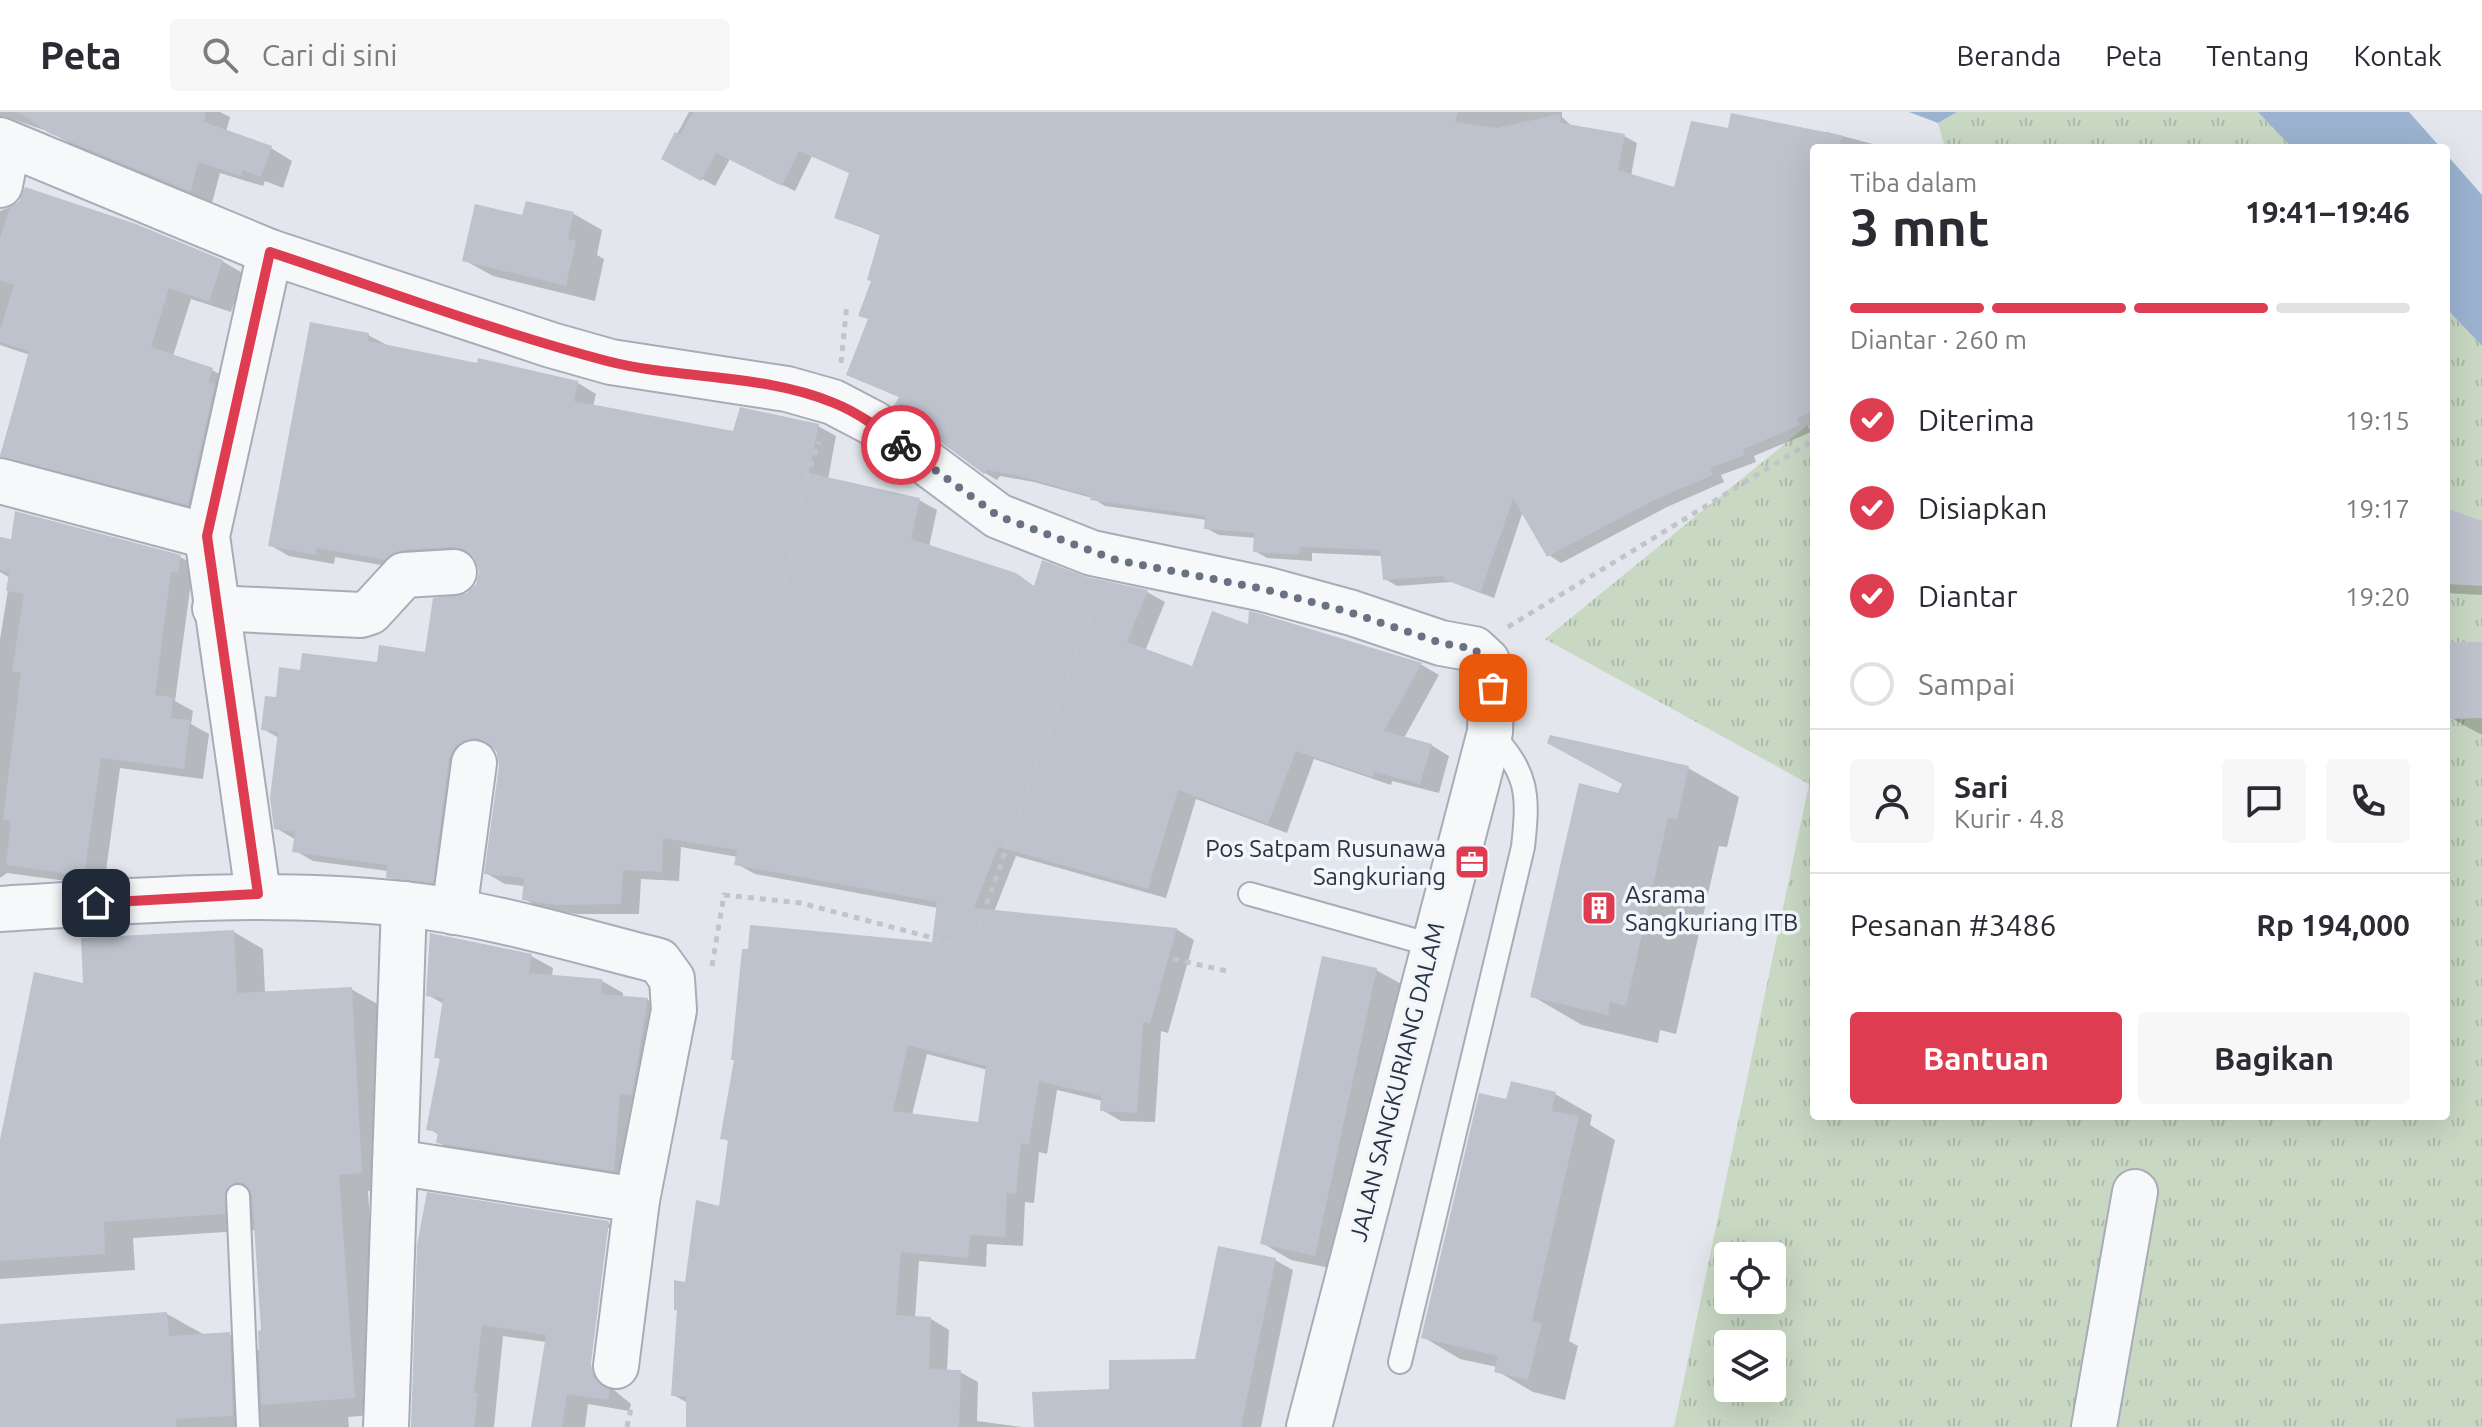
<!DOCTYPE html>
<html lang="id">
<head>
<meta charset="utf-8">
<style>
	:root { --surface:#fff; --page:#f7f7f7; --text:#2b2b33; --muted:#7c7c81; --line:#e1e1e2; --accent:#de3c50 }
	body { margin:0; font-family:Ubuntu,sans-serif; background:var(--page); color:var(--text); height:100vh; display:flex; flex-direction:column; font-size:30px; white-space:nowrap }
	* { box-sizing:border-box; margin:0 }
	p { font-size:26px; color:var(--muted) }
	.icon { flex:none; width:44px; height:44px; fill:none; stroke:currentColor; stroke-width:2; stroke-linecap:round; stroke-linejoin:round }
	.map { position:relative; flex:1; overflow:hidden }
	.side { position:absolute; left:1810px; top:32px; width:640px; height:976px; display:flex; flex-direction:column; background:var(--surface); border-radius:8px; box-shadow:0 8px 32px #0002 }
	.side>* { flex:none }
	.controls { position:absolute; left:1714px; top:1130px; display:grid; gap:16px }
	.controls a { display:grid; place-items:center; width:72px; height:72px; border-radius:8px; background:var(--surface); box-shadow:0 8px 32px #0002; font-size:40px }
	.pin { position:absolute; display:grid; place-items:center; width:68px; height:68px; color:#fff; margin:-34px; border-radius:16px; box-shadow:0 4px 12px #0006 }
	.courier { position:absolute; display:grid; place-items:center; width:80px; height:80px; margin:-40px; border:6px solid #de3c50; border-radius:50%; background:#fff; color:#222; box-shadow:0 2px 10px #0007 }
	.headline em { font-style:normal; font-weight:700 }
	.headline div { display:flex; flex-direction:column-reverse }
	.headline { display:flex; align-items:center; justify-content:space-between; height:136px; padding:0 40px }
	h1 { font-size:52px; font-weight:700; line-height:60px }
	.bar { display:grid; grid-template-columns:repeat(4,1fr); gap:12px 8px; align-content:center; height:96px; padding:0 40px }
	.bar i { height:10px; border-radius:6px; background:var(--line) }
	.bar .on { background:var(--accent) }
	.bar p { grid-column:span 4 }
	.line { display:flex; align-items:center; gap:20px; padding:0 40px; border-top:2px solid var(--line) }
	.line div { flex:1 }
	.round { display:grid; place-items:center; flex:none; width:84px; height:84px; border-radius:8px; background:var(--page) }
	ol { padding:0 40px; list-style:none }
	li { display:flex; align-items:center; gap:24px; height:88px }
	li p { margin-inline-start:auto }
	li .icon { padding:8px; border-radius:50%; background:var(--accent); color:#fff; stroke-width:4 }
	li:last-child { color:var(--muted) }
	li i { width:44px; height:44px; border:4px solid var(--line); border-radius:50% }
	.action { display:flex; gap:16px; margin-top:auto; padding:16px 40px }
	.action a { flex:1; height:92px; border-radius:8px; background:var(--accent); color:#fff; font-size:32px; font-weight:700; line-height:92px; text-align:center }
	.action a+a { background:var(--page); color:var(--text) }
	header { display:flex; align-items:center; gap:48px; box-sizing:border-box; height:112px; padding:0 40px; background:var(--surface); border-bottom:2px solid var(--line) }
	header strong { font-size:38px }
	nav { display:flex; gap:44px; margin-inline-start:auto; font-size:28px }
	.search { width:560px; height:72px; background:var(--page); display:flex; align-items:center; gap:20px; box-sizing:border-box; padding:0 28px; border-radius:8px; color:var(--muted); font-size:30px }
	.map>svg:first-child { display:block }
	.grass { fill:url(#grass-tufts); fill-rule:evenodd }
	.water { fill:#9bb3d0 }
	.shadow { fill:#0003; fill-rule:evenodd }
	.building { fill:#bdc2cd; fill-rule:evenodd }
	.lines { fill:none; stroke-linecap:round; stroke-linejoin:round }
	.lane-casing { stroke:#a7adb8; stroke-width:26 }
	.street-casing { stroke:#a7adb8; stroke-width:48 }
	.path { stroke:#c1c5cb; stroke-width:5; stroke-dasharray:6 6; stroke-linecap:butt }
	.lane { stroke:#f7f8fa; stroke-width:22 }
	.street { stroke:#f7f8fa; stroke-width:44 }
	.done { stroke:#697281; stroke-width:8; stroke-dasharray:0 14.4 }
	.route { stroke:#de3c50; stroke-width:10 }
	.labels { text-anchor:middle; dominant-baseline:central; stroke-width:7; stroke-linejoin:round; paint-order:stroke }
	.poi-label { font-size:24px; fill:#283347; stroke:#f3f6f9; text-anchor:end }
	.street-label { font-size:24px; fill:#283347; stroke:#f3f6f9 }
</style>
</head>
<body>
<header>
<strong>Peta</strong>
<div class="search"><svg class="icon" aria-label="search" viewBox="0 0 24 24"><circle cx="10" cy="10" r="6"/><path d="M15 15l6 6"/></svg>Cari di sini</div>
<nav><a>Beranda</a><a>Peta</a><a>Tentang</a><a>Kontak</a></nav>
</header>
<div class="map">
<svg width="2482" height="1315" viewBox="0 0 2482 1315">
	<defs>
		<pattern id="grass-tufts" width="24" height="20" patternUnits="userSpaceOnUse" patternTransform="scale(2)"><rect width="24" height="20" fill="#c8d8c3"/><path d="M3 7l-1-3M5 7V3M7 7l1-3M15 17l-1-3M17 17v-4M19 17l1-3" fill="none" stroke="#acbaa9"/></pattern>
	</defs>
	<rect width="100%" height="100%" fill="#e3e7ed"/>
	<g class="grass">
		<polygon points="1957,0 2258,0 2292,36 1945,36 1938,11"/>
		<path d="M2446,196l36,38v1081h-808l135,-643 -264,-145 269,-219v696h632zM1728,1144h44v44h-44zM1728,1232h44v44h-44z"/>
	</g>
	<g class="water">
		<polygon points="1909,0 1957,0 1938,11"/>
		<polygon points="2258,0 2409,0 2441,36 2292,36"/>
		<polygon points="2446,42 2482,83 2482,234 2446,196"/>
	</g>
	<g class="shadow">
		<polygon points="0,0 220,0 230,5 226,20 271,36 292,49 283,76 265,69 263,74 220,61 212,91 73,33 50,20 3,4 0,14"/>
		<polygon points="689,0 1562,0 1562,5 1573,15 1624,24 1637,31 1631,64 1676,78 1729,19 1827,20 1888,36 1814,36 1814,311 1808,313 1811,320 1754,344 1756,350 1721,363 1724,370 1667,395 1561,451 1549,443 1523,399 1494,486 1451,470 1397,474 1385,467 1383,444 1312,441 1312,449 1267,446 1255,439 1256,426 1219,423 1206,416 1207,408 1105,394 1092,386 1034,370 1000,364 997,368 985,361 901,286 848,262 870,208 882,124 836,105 851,61 812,44 795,79 730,47 715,74 664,46"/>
		<polygon points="20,91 222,149 244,162 231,200 191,187 173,244 212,258 234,270 210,404 21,356 0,344 30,243 0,233 0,99"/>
		<polygon points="574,102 602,118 597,143 604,147 595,189 493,164 464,148 524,105"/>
		<path d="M368,223l19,10 92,20 1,-4 98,22 18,11 -3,13 141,27 84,-8 18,10 -8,43 91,21 18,10 -8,37 86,28 21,12 50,-8 61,13 18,10 -20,49 48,17 57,-42 8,-11 164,50 17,10 -35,63 27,7 18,11 -10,37 -47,-12 -1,4 -77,-26 -27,74 -91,-34 -30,99 -150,-42 -22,56 182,17 18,11 -26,93 -7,-2 -6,91 -34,-1 -19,-11 1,-9 -46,-11 -10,64 -8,-2 -5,51 -9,-1 -2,44 -36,-2 -1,23 -67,-6 -4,57 16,1 18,11 -2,41 13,1 18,10 -1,39 44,6h-333v-24l-15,-8 14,-111 33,-76 10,-66 -7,-4 210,-194 5,-36 -183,-34 -18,-10 1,-7 -57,-10 -2,34 -38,-2 -2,35h-62l-35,-5 -18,-10 1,-13 -20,-2 -19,-11 15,-107 -5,-18 -13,2 -32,142 -45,-5 -18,-11v-5l-75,-10 -19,-11 2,-10 -20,-12 3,-90 -16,-9 14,-30 25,-27 76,-8 49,-10 51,-69 3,-14 -8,-15 -51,3 -18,10 -69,-12 -1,7 -45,-8 -19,-11zM927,942l61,16 -8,54 -68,-9z"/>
		<polygon points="2446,398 2482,411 2482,483 2446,481"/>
		<polygon points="0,427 180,445 200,456 198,471 191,470 175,589 193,599 191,612 209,622 203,667 120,656 104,774 7,761 0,766 0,527 10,466 0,460"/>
		<polygon points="2482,532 2482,622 2480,622 2451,606"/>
		<polygon points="1688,656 1739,685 1727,735 1719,734 1676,922 1660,918 1658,931 1582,913 1532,884 1619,684"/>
		<polygon points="234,820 263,837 265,881 351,877 381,894 391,1077 368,1079 384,1302 348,1305 349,1315 0,1315 0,1214 167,1202 203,1222 229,1222 261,1240 263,1220 256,1118 133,1126 135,1158 0,1167 0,1038 85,873"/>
		<polygon points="531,844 553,856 552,865 602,869 623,881 623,886 648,888 669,901 636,1070 460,1043 438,1030 439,1023 428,1016 441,948 436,945 444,892 428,883"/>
		<polygon points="1376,858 1405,874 1344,1159 1291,1148 1262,1131"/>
		<polygon points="1555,982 1592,1003 1590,1013 1615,1028 1569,1229 1578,1234 1565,1288 1533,1280 1497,1259 1497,1255 1460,1247 1423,1225 1508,989"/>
		<path d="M608,1111l22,12 -18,142 2,13 17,14 -2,7 -41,-7 -3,23h-52l13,-85 -43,-6 -9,91h-81l6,-182zM606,1116h4l-18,146 -4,-1z"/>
		<polygon points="1275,1148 1293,1158 1261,1315 1036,1315 1111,1279 1196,1249"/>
	</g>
	<g class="building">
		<polygon points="18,0 206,0 204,10 272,34 261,65 243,58 241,64 198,50 191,80 49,21"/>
		<polygon points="693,0 1458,0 1455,10 1497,16 1559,2 1561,11 1625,22 1618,58 1674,75 1691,9 1728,16 1731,1 1844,24 1836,36 1814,36 1814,300 1797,306 1800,313 1743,337 1745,343 1710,356 1713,363 1654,388 1547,445 1513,386 1481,480 1443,467 1444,464 1383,468 1380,438 1300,435 1299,443 1253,440 1254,421 1204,417 1205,404 1090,388 1091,384 1019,364 987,358 984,362 893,295 899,285 846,263 868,207 858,204 871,169 867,168 880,122 834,106 849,61 799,39 782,74 716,41 701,69 661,47 675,20 680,23"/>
		<polygon points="25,75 136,112 223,148 209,190 169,176 151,235 213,256 208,271 215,272 188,393 0,345 29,239 0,230 0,218 14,173 0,168 0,127 10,95 19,89"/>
		<polygon points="526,89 574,100 568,127 576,129 566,174 462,149 475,92 522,103"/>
		<path d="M310,210l59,11 -1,8 109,22 1,-5 100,23 -4,20 159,30 7,-24 79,17 -10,49 111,25 -9,41 105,34 18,13 8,-26 45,17 61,13 -21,52 65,24 20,-55 36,13 1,-13 9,2 164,50 -38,68 48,13 -12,40 -46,-12 -2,5 -76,-26 -28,73 -90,-34 -30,99 -150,-42 -24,61 203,20 -27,96 -7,-2 -6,91 -37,-2 1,-15 -62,-15 -10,64 -8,-2 -5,51 -9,-1 -2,44 -35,-2 -2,23 -67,-6 -5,63 35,2 -2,52 32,1 -2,57h-273v-31h-15l6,-86h-3v-30l11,2 11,-82 23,6 9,-66 -8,-1 14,-79h-3l11,-111h6l2,-24 182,17 5,-40 -203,-37 3,-15 -74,-12 -1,34 -39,-2 -2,34 -64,1 -35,-5 2,-22 -40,-4 15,-108 -2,-13 -7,-9 -13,-6 -13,2 -9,7 -6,12 -16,124 -47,-5 1,-13 -95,-13 3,-20 -21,-3 -4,-31 8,-66 -17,-2 4,-34 11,1 3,-30 21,3 2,-17 75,9 2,-17 46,7 8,-54 34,-5 9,-9 3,-13 -5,-13 -10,-9 -11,-2 -51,3 -18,10 -67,-12 -1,7 -48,-9zM908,933l78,21 -8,56 -85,-11z"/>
		<polygon points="2446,396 2482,409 2482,474 2446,472"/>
		<polygon points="15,399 181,443 178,461 171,460 155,583 173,585 171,606 190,608 184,657 101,646 84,764 6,753 11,709 3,708 21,561 12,559 24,482 6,479 9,460 0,458 0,425 11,427"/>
		<polygon points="2449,530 2482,530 2482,606 2449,607"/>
		<polygon points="1550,623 1689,654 1677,708 1668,706 1626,894 1610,890 1608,903 1530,885 1579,671 1618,681 1622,672 1547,631"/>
		<polygon points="234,818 237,881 352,875 362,1061 339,1063 355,1286 261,1293 258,1219 261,1218 252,1083 244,1071 237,1070 226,1077 225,1102 104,1110 105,1142 0,1149 0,1028 34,860 83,871 81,826"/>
		<polygon points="430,821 532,842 529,861 602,867 601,882 648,886 632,983 620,982 614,1059 436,1031 438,1020 426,1018 440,946 434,946 443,886 426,884"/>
		<polygon points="1322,844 1377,856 1315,1144 1260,1132"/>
		<polygon points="1511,969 1556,980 1552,999 1579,1004 1532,1209 1542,1211 1528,1268 1494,1260 1498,1244 1421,1226 1479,981 1506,987"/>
		<polygon points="427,1080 609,1109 591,1251 593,1264 610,1278 608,1288 567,1282 562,1315 531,1315 546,1223 482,1213 474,1281 478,1281 474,1315 411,1315 417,1133"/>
		<polygon points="1218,1134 1276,1146 1241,1315 1034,1315 1032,1280 1109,1277 1109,1248 1195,1247"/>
		<polygon points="167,1200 169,1224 230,1220 233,1304 176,1307 177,1315 0,1315 0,1212"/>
	</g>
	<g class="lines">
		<defs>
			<g id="lane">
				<polyline points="1250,782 1432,833"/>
				<polyline points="238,1084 248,1315"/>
				<path d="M1400,1250l123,-515c6,-54 5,-74 -33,-115"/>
			</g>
			<g id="street">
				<polyline points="0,28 270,140 551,233 611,250 787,277 833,290 873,311 998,404 1092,441 1264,477 1352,501 1441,531 1474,537 1487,549 1492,562 1490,620 1309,1315"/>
				<polyline points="0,73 8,32"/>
				<polyline points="0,369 207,424"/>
				<polyline points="215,496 361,503 370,500 404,463 454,460"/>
				<polyline points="258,782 207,424 270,140"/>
				<path d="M0,797c135,-9 268,-19 402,-5 87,9 173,36 257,57l13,18 2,31 -37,190 -21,166"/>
				<polyline points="454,800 474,651"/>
				<polyline points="395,1050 637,1088"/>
				<polyline points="386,1315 404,792"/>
				<polyline points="2094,1315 2135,1080"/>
			</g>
		</defs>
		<use href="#lane" class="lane-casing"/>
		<use href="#street" class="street-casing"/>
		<g class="path">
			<polyline points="841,251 847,192"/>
			<polyline points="786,472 804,373 819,330"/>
			<polyline points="1508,515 1814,328"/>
			<polyline points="971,836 1062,841 1121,835 1231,860"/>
			<polyline points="712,854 724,783 801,791 971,836 1085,516 1099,486"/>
			<polyline points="627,1315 632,1292"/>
		</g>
		<use href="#lane" class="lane"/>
		<use href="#street" class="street"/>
	</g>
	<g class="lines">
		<polyline class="done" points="901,333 998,404 1116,448 1264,477 1352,501 1441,531 1474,537 1487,549 1493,576"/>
		<path class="route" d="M96,791l162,-9 -51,-358 63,-284c112,37 223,79 337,109 73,19 156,12 227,42 25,10 46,26 67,42"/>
	</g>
	<defs>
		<symbol id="office-square" viewBox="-11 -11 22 22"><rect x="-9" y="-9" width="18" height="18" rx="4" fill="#de3c50" stroke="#f3f6f9"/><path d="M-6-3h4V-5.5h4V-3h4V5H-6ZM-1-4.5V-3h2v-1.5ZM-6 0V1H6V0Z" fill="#fff"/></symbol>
		<symbol id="building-square" viewBox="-11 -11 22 22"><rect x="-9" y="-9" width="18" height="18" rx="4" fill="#de3c50" stroke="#f3f6f9"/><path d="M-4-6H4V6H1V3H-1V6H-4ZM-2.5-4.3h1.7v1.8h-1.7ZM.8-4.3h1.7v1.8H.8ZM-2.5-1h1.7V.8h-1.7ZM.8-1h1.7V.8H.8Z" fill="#fff"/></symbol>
	</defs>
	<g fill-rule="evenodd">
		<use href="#office-square" x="1452" y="730" width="40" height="40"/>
		<use href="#building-square" x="1579" y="776" width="40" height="40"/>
	</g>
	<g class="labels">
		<g class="poi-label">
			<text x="1446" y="736">Pos Satpam Rusunawa<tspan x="1446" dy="28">Sangkuriang</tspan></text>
			<text x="1625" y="782" text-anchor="start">Asrama<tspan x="1625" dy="28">Sangkuriang ITB</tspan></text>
		</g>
		<g class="street-label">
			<text transform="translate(1397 970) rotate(-76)">JALAN SANGKURIANG DALAM</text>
		</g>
	</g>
</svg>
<div class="controls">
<a><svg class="icon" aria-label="locate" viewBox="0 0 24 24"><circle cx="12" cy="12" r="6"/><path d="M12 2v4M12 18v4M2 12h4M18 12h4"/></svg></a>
<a><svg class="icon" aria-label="layers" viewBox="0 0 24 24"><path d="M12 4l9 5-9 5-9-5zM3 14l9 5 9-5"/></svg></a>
</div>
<div class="pin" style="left:1493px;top:576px;background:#ea580c"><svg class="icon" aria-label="bag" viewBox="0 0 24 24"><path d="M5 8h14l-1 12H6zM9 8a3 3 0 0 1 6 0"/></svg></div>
<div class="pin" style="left:96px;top:791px;background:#1f2937"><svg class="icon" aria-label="home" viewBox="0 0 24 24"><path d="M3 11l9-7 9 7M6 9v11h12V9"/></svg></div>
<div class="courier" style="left:901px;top:333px"><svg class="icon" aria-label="bike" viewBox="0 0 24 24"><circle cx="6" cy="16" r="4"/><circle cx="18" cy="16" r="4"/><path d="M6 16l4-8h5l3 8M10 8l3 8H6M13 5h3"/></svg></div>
<section class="side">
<div class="headline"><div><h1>3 mnt</h1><p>Tiba dalam</p></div><em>19:41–19:46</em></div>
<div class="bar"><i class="on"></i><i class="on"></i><i class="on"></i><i></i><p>Diantar · 260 m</p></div>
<ol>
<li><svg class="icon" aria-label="check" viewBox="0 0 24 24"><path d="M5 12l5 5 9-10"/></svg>Diterima<p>19:15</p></li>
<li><svg class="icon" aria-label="check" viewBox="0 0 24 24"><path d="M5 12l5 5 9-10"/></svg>Disiapkan<p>19:17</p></li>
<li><svg class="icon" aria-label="check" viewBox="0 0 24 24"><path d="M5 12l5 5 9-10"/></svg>Diantar<p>19:20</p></li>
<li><i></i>Sampai</li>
</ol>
<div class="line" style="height:144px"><a class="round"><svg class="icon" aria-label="person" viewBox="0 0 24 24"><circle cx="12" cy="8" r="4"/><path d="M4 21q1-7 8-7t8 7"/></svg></a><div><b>Sari</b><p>Kurir · 4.8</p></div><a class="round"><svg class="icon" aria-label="chat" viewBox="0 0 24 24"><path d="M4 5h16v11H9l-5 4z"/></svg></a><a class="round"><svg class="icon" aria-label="phone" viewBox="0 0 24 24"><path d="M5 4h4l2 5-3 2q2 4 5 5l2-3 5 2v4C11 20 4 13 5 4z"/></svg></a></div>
<div class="line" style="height:104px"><div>Pesanan #3486</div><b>Rp 194,000</b></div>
<div class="action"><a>Bantuan</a><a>Bagikan</a></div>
</section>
</div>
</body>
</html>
